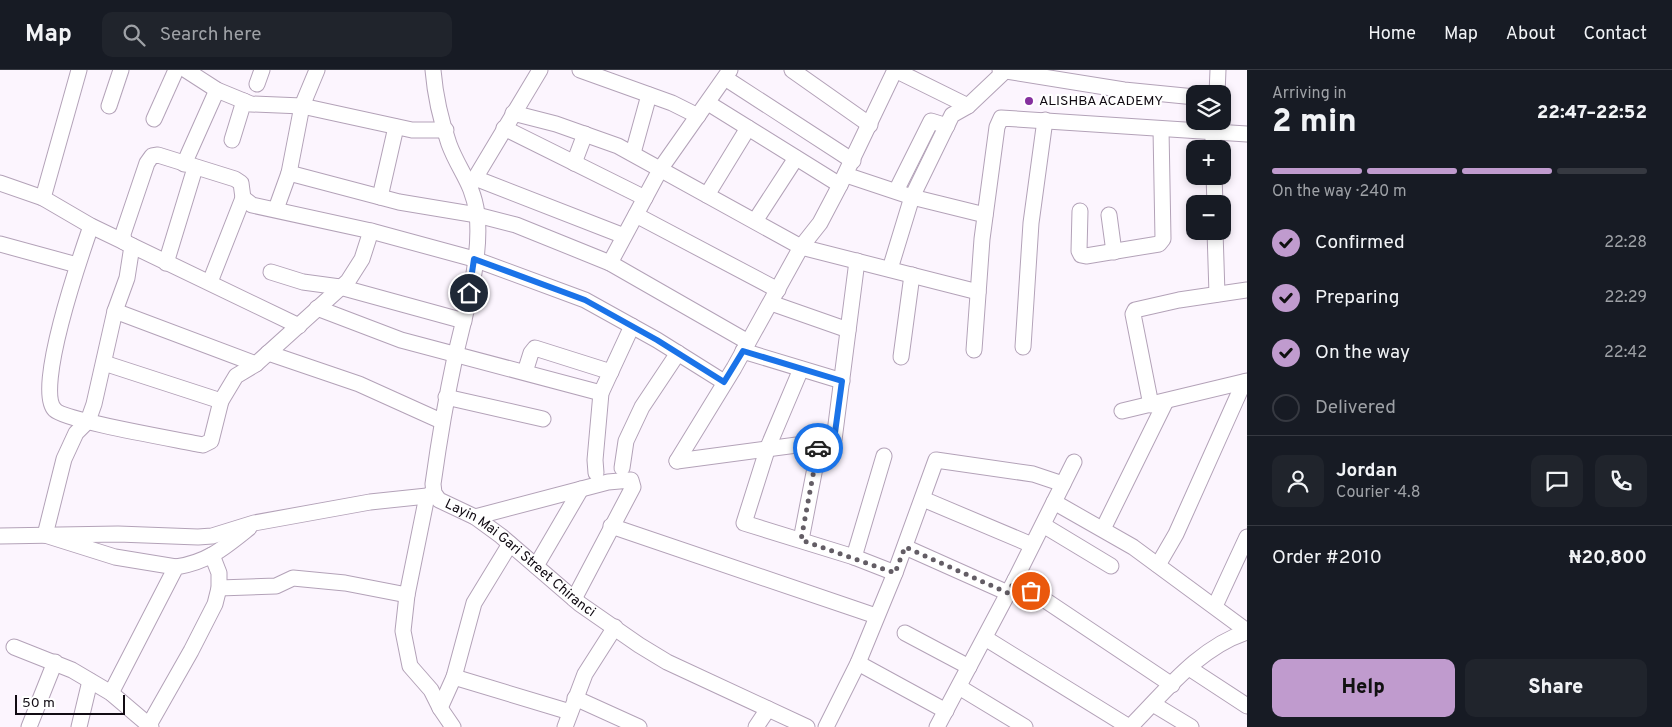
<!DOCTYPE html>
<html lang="en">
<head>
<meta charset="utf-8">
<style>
	:root { --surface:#171b24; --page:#20242c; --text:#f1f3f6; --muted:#9ea1a6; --line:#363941; --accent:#c09bce }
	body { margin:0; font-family:Overpass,sans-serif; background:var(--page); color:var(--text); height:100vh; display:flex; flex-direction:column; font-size:19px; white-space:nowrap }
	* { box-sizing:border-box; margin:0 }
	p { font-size:16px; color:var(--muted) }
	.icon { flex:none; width:28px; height:28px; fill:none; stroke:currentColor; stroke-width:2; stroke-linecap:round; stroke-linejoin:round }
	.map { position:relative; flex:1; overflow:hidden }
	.sheet { display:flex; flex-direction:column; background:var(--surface); width:425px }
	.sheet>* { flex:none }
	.fabs { position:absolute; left:1186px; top:15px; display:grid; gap:10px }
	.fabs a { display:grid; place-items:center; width:45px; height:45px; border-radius:10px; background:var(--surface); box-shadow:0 2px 8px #0003; font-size:25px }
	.scale { position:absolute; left:15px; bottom:12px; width:110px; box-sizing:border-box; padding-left:5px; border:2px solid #110b13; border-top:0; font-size:14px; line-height:18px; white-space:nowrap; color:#110b13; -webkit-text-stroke:4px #fff; paint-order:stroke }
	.pin { position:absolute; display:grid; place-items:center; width:42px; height:42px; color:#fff; margin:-21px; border:2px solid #fff; border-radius:50%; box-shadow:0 1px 5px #0007 }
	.courier { position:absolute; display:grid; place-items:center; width:50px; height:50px; margin:-25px; border:4px solid #1a73e8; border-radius:50%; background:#fff; color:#222; box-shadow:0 1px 6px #0007 }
	.summary em { font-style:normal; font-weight:800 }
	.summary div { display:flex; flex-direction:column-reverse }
	.summary { display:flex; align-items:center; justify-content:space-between; height:85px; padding:0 25px }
	h1 { font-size:32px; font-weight:800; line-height:38px }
	.bar { display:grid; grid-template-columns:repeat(4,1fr); gap:8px 5px; align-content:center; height:60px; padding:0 25px }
	.bar i { height:6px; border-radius:4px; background:var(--line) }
	.bar .current { background:var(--accent) }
	.bar p { grid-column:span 4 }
	.line { display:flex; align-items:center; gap:12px; padding:0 25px; border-top:1px solid var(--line) }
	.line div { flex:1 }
	.round { display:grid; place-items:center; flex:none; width:52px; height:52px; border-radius:10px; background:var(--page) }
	ol { padding:0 25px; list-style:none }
	li { display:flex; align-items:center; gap:15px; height:55px }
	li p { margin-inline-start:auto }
	li .icon { padding:5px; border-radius:50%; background:var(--accent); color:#111; stroke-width:4 }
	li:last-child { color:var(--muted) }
	li i { width:28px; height:28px; border:2px solid var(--line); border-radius:50% }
	.action { display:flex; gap:10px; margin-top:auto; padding:10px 25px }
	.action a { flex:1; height:58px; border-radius:10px; background:var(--accent); color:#111; font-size:20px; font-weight:800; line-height:58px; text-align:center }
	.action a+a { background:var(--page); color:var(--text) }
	header { display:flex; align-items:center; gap:30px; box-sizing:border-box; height:70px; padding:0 25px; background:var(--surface); border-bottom:1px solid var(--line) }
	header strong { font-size:24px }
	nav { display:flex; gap:28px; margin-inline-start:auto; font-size:18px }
	.search { width:350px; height:45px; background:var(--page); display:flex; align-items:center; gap:12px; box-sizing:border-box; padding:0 18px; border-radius:10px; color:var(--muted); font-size:19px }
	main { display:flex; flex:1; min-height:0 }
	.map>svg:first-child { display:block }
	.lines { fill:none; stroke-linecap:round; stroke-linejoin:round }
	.minor-casing { stroke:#b3a2b8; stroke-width:17 }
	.minor { stroke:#fff; stroke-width:15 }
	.done { stroke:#635d65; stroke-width:5; stroke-dasharray:0 9 }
	.route { stroke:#1a73e8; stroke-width:6 }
	.poi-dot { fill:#85309e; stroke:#fff; stroke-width:2 }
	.labels { text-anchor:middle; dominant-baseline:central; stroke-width:4.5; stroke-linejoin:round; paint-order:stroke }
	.poi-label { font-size:14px; fill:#110b13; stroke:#fff; text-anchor:start }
	.street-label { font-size:14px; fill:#110b13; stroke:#fff }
</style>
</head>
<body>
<header>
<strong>Map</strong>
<div class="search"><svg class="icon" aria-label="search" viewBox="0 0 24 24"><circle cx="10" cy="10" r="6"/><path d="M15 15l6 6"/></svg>Search here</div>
<nav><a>Home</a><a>Map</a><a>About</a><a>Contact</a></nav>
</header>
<main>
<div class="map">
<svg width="1247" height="657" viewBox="0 0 1247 657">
	<rect width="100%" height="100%" fill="#fcf5fe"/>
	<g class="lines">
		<defs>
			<g id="minor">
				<polyline points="186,0 217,20 251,34 302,36 412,60 446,60"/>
				<path id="s1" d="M433,0c2,24 8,51 16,74 10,27 24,39 28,70 5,45 -12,99 -22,143 -9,42 -16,84 -22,127l1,9 5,7 36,17 26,19 79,68 59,41 28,17 140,65"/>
				<polyline points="580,0 672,33 698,46"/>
				<polyline points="792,0 870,55"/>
				<polyline points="895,0 968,36"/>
				<polyline points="1000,0 1124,20 1195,27"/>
				<polyline points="725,8 853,91"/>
				<polyline points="257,14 262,0"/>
				<polyline points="1217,24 1218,0"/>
				<polyline points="708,33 840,115"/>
				<polyline points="109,36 121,0"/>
				<polyline points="513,43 556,54 618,76 801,177 978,222"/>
				<polyline points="154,49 176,0"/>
				<polyline points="1213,53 1213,79"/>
				<polyline points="504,58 645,128"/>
				<polyline points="232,70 244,31"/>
				<polyline points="633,83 649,25"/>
				<polyline points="574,93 585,64"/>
				<polyline points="184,94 217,20"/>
				<polyline points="289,103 399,132 477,145 516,155 610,193 748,272"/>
				<polyline points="846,105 912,127 985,145"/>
				<polyline points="1214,106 1215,134"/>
				<polyline points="475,108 624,166"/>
				<polyline points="0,113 43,128 91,156 299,256"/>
				<polyline points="471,115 540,0"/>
				<polyline points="896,121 931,51 947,56"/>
				<polyline points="707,125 748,58"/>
				<polyline points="380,127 396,57"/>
				<polyline points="43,128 79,0"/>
				<polyline points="276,139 289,103 302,36 317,0"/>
				<polyline points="1080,141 1079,181 1081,185 1086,186 1159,174 1163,169 1161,59"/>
				<polyline points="636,145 778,220"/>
				<polyline points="1109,145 1114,182"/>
				<polyline points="755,151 796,88"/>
				<path d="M91,156c-10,29 -57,164 -36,184 11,11 125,30 148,35l8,-4 10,-40 15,-25 20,-12 92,-83 14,-22 9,-28"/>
				<polyline points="1215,161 1217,224"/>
				<polyline points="0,174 77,195"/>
				<polyline points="132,176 124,172 123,164 147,93 152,86 158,85 235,109 241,113 243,128 252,135 371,161 474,189 585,230 657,270 724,312"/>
				<polyline points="132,176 127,208 115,241 94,334 88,351 76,363 64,389 45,465 115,487 176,497"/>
				<polyline points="166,193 195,98"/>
				<polyline points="610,193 661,98 730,0"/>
				<polyline points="890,199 912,127 952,45 968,36 1006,0"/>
				<polyline points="271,202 303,212 340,217 464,251"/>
				<polyline points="210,212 243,128"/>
				<polyline points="771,233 848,260"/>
				<polyline points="317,238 401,270 601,323"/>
				<polyline points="115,241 256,294"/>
				<polyline points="1023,277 1031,153 1045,50"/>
				<polyline points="974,280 982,169 997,57 1001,48 1247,64"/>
				<polyline points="743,281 842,311"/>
				<polyline points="268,283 359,314 441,351"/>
				<polyline points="901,287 912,205"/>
				<polyline points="104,293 221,331"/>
				<polyline points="801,299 768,377 744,453 854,487 895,503"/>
				<polyline points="525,302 531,283 535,278 611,302"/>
				<polyline points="446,327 543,349"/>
				<polyline points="1151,335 1133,244 1135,240 1179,230 1247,220"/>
				<polyline points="1122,341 1247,311"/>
				<polyline points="677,391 734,298 801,177 820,153 840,115 895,0"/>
				<polyline points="677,391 834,370 857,191"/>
				<polyline points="622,398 626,371 642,337 678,283"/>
				<polyline points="596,403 595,390 601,323 632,256"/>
				<polyline points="427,426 407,525 403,561 410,596 431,620 440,638 453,657"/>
				<polyline points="923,429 1032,475"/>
				<polyline points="1054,432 1133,477 1247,561"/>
				<polyline points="475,447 608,412 631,410 633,417 574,529"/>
				<polyline points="1043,455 1111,496"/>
				<polyline points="611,456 876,546"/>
				<polyline points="1103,459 1166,331"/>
				<polyline points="0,466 118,464 198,467 212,466 254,453 370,432 427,426 434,423"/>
				<polyline points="801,470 820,372"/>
				<polyline points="905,477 1008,523"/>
				<polyline points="854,487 884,386"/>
				<polyline points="1158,495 1176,464 1244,312"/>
				<polyline points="536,496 581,419"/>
				<polyline points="1015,510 1172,615"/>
				<polyline points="219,518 276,516 293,508 345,513 407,525"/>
				<polyline points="1215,536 1247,467"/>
				<polyline points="905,563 969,597"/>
				<polyline points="985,568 1129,657"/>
				<polyline points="14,577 72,600 111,623 151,657"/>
				<polyline points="858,593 946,641"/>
				<polyline points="1189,598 1247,636"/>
				<polyline points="454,607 570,642"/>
				<polyline points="959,617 1025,657"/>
				<path d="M111,623l65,-126c32,-5 48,-19 73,-39"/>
				<polyline points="575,628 639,657"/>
				<polyline points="1153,634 1191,657"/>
				<polyline points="440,638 454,607 474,533 510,474"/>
				<polyline points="149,655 191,581 215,534 219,518 219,503 212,485"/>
				<polyline points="29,657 55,592"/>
				<polyline points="79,657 90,611"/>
				<polyline points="565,657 585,604 615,557"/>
				<polyline points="756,657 768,639"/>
				<polyline points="826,657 858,593 895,503 936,390 1033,404 1063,414"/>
				<polyline points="937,657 1015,510 1074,392"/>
				<path d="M1130,657c34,-34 69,-80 117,-95"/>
			</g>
		</defs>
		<use href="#minor" class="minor-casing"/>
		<use href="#minor" class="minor"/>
	</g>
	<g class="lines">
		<polyline class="done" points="818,378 801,470 895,503 905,477 1008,523 1015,510 1031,521"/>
		<polyline class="route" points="469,223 474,189 585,230 657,270 724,312 743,281 842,311 834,370 820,372 818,378"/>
	</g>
	<circle class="poi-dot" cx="1029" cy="31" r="5"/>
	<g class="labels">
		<g class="poi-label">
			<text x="1039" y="31">ALISHBA ACADEMY</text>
		</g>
		<g class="street-label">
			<text stroke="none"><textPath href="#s1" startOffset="544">Layin Mai Gari Street Chiranci</textPath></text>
		</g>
	</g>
</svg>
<div class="fabs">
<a><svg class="icon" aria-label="layers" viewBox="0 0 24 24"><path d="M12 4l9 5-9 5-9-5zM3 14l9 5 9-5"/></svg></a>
<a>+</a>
<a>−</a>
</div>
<div class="scale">50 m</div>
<div class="pin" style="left:1031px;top:521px;background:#ea580c"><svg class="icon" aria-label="bag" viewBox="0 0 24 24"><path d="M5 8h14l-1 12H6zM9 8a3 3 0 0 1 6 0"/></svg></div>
<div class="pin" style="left:469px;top:223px;background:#1f2937"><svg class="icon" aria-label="home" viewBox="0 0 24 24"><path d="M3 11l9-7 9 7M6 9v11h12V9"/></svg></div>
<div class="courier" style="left:818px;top:378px"><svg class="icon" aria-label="car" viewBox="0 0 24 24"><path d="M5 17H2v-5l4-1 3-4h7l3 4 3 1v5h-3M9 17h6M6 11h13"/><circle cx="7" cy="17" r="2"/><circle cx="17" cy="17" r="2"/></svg></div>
</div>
<section class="sheet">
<div class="summary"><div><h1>2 min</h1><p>Arriving in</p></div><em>22:47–22:52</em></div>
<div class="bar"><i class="current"></i><i class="current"></i><i class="current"></i><i></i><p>On the way · 240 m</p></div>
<ol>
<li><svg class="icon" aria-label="check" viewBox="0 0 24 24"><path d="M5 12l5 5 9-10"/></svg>Confirmed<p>22:28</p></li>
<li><svg class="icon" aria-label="check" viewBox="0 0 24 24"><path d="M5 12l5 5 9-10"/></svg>Preparing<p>22:29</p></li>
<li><svg class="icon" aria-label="check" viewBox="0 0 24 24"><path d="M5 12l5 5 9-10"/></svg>On the way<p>22:42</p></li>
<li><i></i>Delivered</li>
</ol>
<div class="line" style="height:90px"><a class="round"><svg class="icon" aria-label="person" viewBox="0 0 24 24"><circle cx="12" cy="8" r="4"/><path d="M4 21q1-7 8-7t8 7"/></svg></a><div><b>Jordan</b><p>Courier · 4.8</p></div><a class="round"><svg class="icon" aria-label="chat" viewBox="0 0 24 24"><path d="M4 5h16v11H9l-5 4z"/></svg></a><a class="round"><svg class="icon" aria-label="phone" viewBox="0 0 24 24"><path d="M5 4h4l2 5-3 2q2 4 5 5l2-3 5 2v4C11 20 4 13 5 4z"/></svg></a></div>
<div class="line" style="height:65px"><div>Order #2010</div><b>₦20,800</b></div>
<div class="action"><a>Help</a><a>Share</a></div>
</section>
</main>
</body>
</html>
